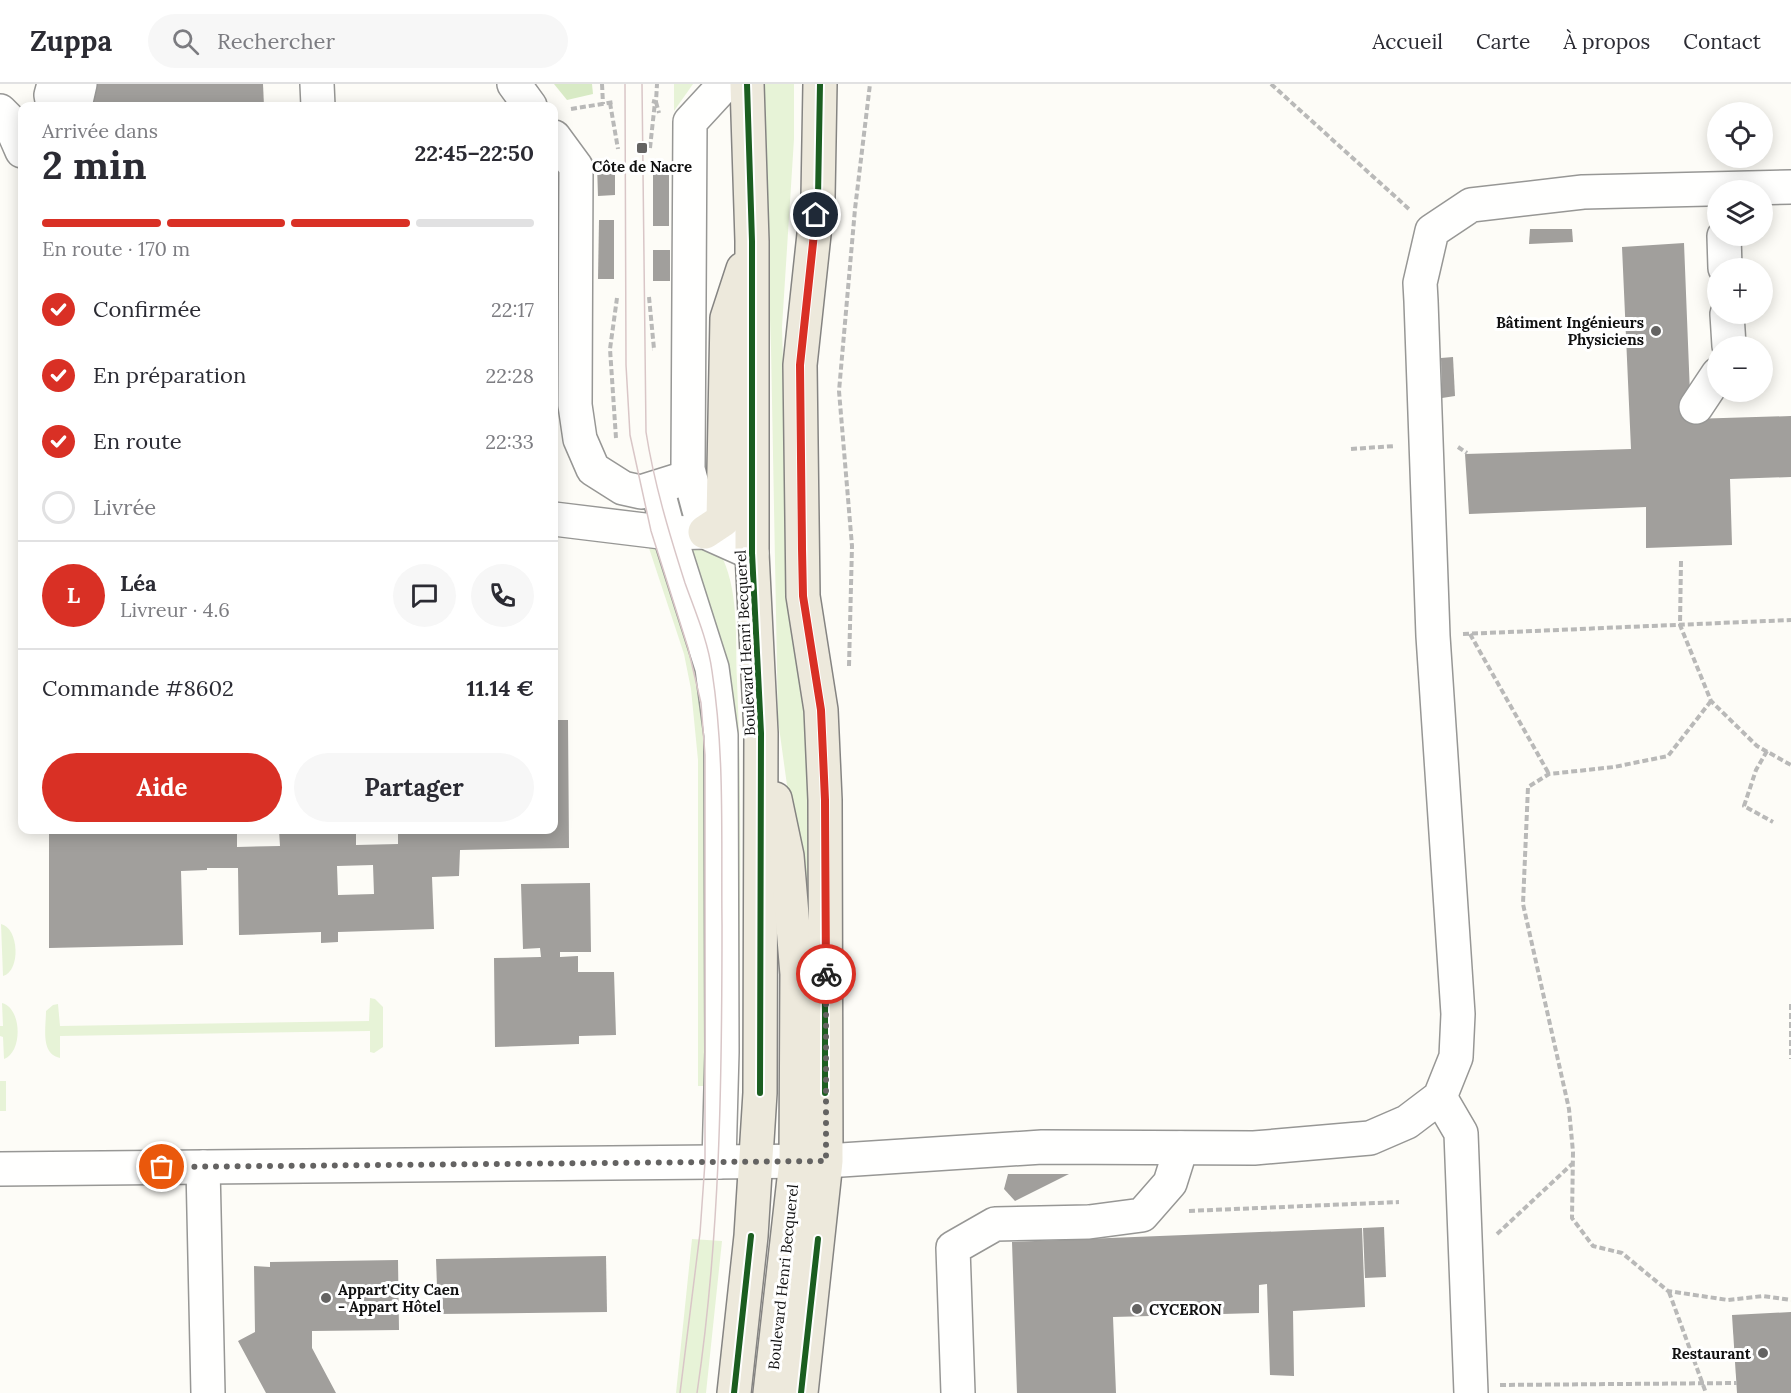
<!DOCTYPE html>
<html lang="fr">
<head>
<meta charset="utf-8">
<style>
	:root { --surface:#fff; --page:#f7f7f7; --text:#2b2b33; --muted:#7c7c81; --line:#e1e1e2; --accent:#d93025 }
	body { margin:0; font-family:Lora,serif; background:var(--page); color:var(--text); height:100vh; display:flex; flex-direction:column; font-size:22px; white-space:nowrap }
	* { box-sizing:border-box; margin:0 }
	p { font-size:20px; color:var(--muted) }
	.icon { flex:none; width:33px; height:33px; fill:none; stroke:currentColor; stroke-width:2; stroke-linecap:round; stroke-linejoin:round }
	.map { position:relative; flex:1; overflow:hidden }
	.sheet { position:absolute; left:18px; top:18px; width:540px; height:732px; display:flex; flex-direction:column; background:var(--surface); border-radius:12px; box-shadow:0 3px 15px #0003 }
	.sheet>* { flex:none }
	.tools { position:absolute; left:1707px; top:18px; display:grid; gap:12px }
	.tools a { display:grid; place-items:center; width:66px; height:66px; border-radius:50%; background:var(--surface); box-shadow:0 3px 15px #0003; font-size:30px }
	.pin { position:absolute; display:grid; place-items:center; width:51px; height:51px; color:#fff; margin:-26px; border:3px solid #fff; border-radius:50%; box-shadow:0 2px 6px #0007 }
	.courier { position:absolute; display:grid; place-items:center; width:60px; height:60px; margin:-30px; border:4px solid #d93025; border-radius:50%; background:#fff; color:#222; box-shadow:0 2px 8px #0007 }
	.overview em { font-style:normal; font-weight:800 }
	.overview div { display:flex; flex-direction:column-reverse }
	.overview { display:flex; align-items:center; justify-content:space-between; height:102px; padding:0 24px }
	h1 { font-size:39px; font-weight:800; line-height:45px }
	.bar { display:grid; grid-template-columns:repeat(4,1fr); gap:9px 6px; align-content:center; height:72px; padding:0 24px }
	.bar i { height:8px; border-radius:4px; background:var(--line) }
	.bar .active { background:var(--accent) }
	.bar p { grid-column:span 4 }
	.line { display:flex; align-items:center; gap:15px; padding:0 24px; border-top:2px solid var(--line) }
	.line div { flex:1 }
	.round { display:grid; place-items:center; flex:none; width:63px; height:63px; border-radius:32px; background:var(--page) }
	ol { padding:0 24px; list-style:none }
	li { display:flex; align-items:center; gap:18px; height:66px }
	li p { margin-inline-start:auto }
	li .icon { padding:6px; border-radius:50%; background:var(--accent); color:#fff; stroke-width:4 }
	li:last-child { color:var(--muted) }
	li i { width:33px; height:33px; border:3px solid var(--line); border-radius:50% }
	.cta { display:flex; gap:12px; margin-top:auto; padding:12px 24px }
	.cta a { flex:1; height:69px; border-radius:36px; background:var(--accent); color:#fff; font-size:24px; font-weight:800; line-height:69px; text-align:center }
	.cta a+a { background:var(--page); color:var(--text) }
	header { display:flex; align-items:center; gap:36px; box-sizing:border-box; height:84px; padding:0 30px; background:var(--surface); border-bottom:2px solid var(--line) }
	header strong { font-size:28px }
	nav { display:flex; gap:33px; margin-inline-start:auto; font-size:21px }
	.search { width:420px; height:54px; background:var(--page); display:flex; align-items:center; gap:15px; box-sizing:border-box; padding:0 21px; border-radius:33px; color:var(--muted); font-size:22px }
	.map>svg:first-child { display:block }
	.green { fill:#e7f3d7 }
	.forest { fill:#d8eac5 }
	.building { fill:#a19f9c; fill-rule:evenodd }
	.lines { fill:none; stroke-linecap:round; stroke-linejoin:round }
	.minor-casing { stroke:#979795; stroke-width:36 }
	.major-casing { stroke:#858482; stroke-width:36 }
	.path { stroke:#b9b9b8; stroke-width:4; stroke-dasharray:6 3; stroke-linecap:butt }
	.minor { stroke:#fffffe; stroke-width:33 }
	.major { stroke:#ede9dc; stroke-width:33 }
	.tram { stroke:#d9c6c7; stroke-width:1.5 }
	.cycleway-casing { stroke:#fff; stroke-width:10 }
	.cycleway { stroke:#1b5e20; stroke-width:6 }
	.done { stroke:#646362; stroke-width:6; stroke-dasharray:0 10.8 }
	.route { stroke:#d93025; stroke-width:8 }
	.poi-dot { fill:#646362; stroke:#fff; stroke-width:2 }
	.labels { text-anchor:middle; dominant-baseline:central; stroke-width:6; stroke-linejoin:round; paint-order:stroke }
	.poi-label { font-size:15px; font-weight:bold; fill:#111; stroke:#fff; text-anchor:end }
	.street-label { font-size:15px; fill:#111; stroke:#fff }
</style>
</head>
<body>
<header>
<strong>Zuppa</strong>
<div class="search"><svg class="icon" aria-label="search" viewBox="0 0 24 24"><circle cx="10" cy="10" r="6"/><path d="M15 15l6 6"/></svg>Rechercher</div>
<nav><a>Accueil</a><a>Carte</a><a>À propos</a><a>Contact</a></nav>
</header>
<div class="map">
<svg width="1791" height="1309" viewBox="0 0 1791 1309">
	<rect width="100%" height="100%" fill="#fdfcf7"/>
	<g class="green">
		<polygon points="674,0 693,0 674,27"/>
		<polygon points="762,0 794,0 794,55 782,243 790,530 809,639 809,774 802,994 798,781 778,636 771,264"/>
		<polygon points="646,455 662,456 706,606 712,1002 698,1002 698,676 691,605 684,570"/>
		<path d="M681,457l38,10c21,38 16,87 18,130 6,134 2,270 2,405h-8l-2,-374z"/>
		<path d="M1,840c18,4 20,47 2,52z"/>
		<path d="M370,914l5,1 8,8v40l-9,6 -4,-1v-21l-310,5v22c-20,-4 -14,-31 -14,-47l7,-6 5,-1 2,22 309,-5z"/>
		<path d="M2,919c20,5 21,49 2,56l-1,-22 -3,-1v-10h3z"/>
		<rect x="0" y="997" width="6" height="30"/>
		<polygon points="692,1155 722,1157 706,1309 676,1309"/>
	</g>
	<polygon class="forest" points="554,0 592,0 593,10 567,16"/>
	<g class="building">
		<polygon points="92,0 263,0 264,22 93,22"/>
		<polygon points="597,81 615,81 615,111 598,112"/>
		<rect x="653" y="83" width="16" height="59"/>
		<polygon points="599,136 614,136 614,195 598,195"/>
		<polygon points="1530,145 1572,145 1573,158 1529,160"/>
		<polygon points="1684,159 1691,335 1791,332 1791,393 1730,395 1732,461 1646,464 1646,423 1469,430 1465,370 1631,365 1622,163"/>
		<rect x="653" y="166" width="17" height="31"/>
		<polygon points="1453,273 1455,312 1442,314 1441,274"/>
		<path d="M554,636h14l1,128 -109,2 -1,26 -27,1 2,52 -96,3v10l-17,1v-11l-82,3 -1,-67h-31v2l-26,1 2,74 -134,3v-118h188v17l43,-1 -1,-16h77v15l42,-1v-14h156zM373,781l1,29 -36,1 -1,-29z"/>
		<polygon points="590,799 591,868 560,868 560,873 578,872 578,888 614,888 616,951 579,952 579,960 495,963 494,874 541,873 540,864 523,865 521,800"/>
		<polygon points="1008,1090 1069,1090 1015,1117 1004,1105"/>
		<polygon points="1384,1143 1386,1193 1365,1194 1363,1144"/>
		<polygon points="1362,1144 1365,1223 1293,1227 1294,1292 1270,1291 1267,1200 1259,1201 1259,1229 1113,1233 1116,1309 1017,1309 1012,1158"/>
		<polygon points="606,1172 607,1228 438,1230 436,1175"/>
		<polygon points="398,1176 399,1246 312,1247 312,1264 336,1309 266,1309 238,1257 255,1248 254,1182 270,1183 270,1178"/>
		<polygon points="1791,1228 1791,1309 1737,1309 1732,1231"/>
	</g>
	<g class="lines">
		<defs>
			<g id="minor">
				<polyline points="317,0 318,22"/>
				<polyline points="514,0 530,22"/>
				<polyline points="53,22 51,11 54,0"/>
				<polyline points="75,22 80,0"/>
				<polyline points="0,27 8,35 22,67"/>
				<polyline points="554,53 576,83 575,321 580,355 593,385 623,404 641,408 676,397"/>
				<polyline points="1724,152 1725,184"/>
				<polyline points="1727,230 1729,262"/>
				<polyline points="1696,323 1718,290"/>
				<polyline points="657,404 669,449 712,584 721,651 722,968 719,1078"/>
				<polyline points="554,435 669,449 705,448 752,469"/>
				<polyline points="705,448 688,385 690,38 725,0"/>
				<polyline points="1440,1013 1461,1049 1471,1309"/>
				<polyline points="203,1083 208,1309"/>
				<polyline points="0,1085 826,1077 1042,1063 1254,1064 1370,1054 1407,1038 1440,1013 1456,973 1458,930 1433,552 1421,217 1420,199 1432,147 1471,121 1583,108 1791,103"/>
				<polyline points="958,1309 953,1164 995,1140 1089,1138 1142,1131 1170,1099 1181,1064"/>
			</g>
			<g id="major">
				<polyline points="705,448 723,436 727,234 743,185"/>
				<polyline points="734,1309 751,1152 760,1009 761,649 752,469 752,157 747,0"/>
				<polyline points="770,1309 796,1077 797,890 787,772 775,715"/>
				<polyline points="801,1309 826,1077 825,716 821,626 803,512 800,281 818,113 820,0"/>
			</g>
		</defs>
		<use href="#minor" class="minor-casing"/>
		<use href="#major" class="major-casing"/>
		<g class="path">
			<polyline points="602,0 603,20"/>
			<polyline points="1271,0 1410,126"/>
			<polyline points="652,17 656,18 657,0"/>
			<polyline points="656,18 659,29"/>
			<polyline points="610,19 618,65"/>
			<polyline points="571,25 614,18"/>
			<polyline points="650,64 655,18"/>
			<polyline points="649,213 654,265 652,265"/>
			<polyline points="616,354 610,265 617,214"/>
			<polyline points="1458,363 1467,369"/>
			<polyline points="1351,365 1395,362"/>
			<polyline points="1681,477 1680,541 1711,617 1757,662 1791,681"/>
			<polyline points="1463,550 1791,536"/>
			<polyline points="1470,550 1549,690"/>
			<polyline points="849,582 852,462 839,307 855,125 870,0"/>
			<polyline points="1711,617 1668,672 1614,683 1549,690 1528,703 1523,820 1569,1025 1573,1068 1572,1134 1593,1162 1622,1169 1668,1207 1728,1216 1763,1212 1791,1216"/>
			<polyline points="1767,667 1756,686 1744,722 1773,738"/>
			<polyline points="1791,920 1791,975"/>
			<polyline points="1189,1127 1399,1118"/>
			<polyline points="1497,1150 1572,1080"/>
			<polyline points="1669,1208 1706,1309"/>
			<polyline points="1500,1301 1737,1299"/>
		</g>
		<use href="#minor" class="minor"/>
		<use href="#major" class="major"/>
		<g class="tram">
			<polyline points="625,0 626,281 630,351 651,447 688,564 701,619 705,671 705,1078 700,1149 680,1309"/>
			<path d="M642,0l4,348c8,51 23,101 39,151 10,28 23,58 27,88 13,84 9,169 10,254 0,157 -2,313 -25,468"/>
		</g>
		<defs>
			<g id="cycleway">
				<polyline points="747,0 752,157 752,469 761,649 760,1009"/>
				<polyline points="820,0 818,113 800,281 803,512 821,626 825,716 825,1009"/>
				<polyline points="734,1309 751,1152"/>
				<polyline points="801,1309 818,1155"/>
			</g>
		</defs>
		<use href="#cycleway" class="cycleway-casing"/>
		<use href="#cycleway" class="cycleway"/>
	</g>
	<g class="lines">
		<polyline class="done" points="162,1083 826,1077 826,890"/>
		<polyline class="route" points="816,131 800,281 802,465 803,512 821,626 825,716 826,890"/>
	</g>
	<g class="poi-dot">
		<rect x="636" y="58" width="12" height="12" rx="3"/>
		<circle cx="1656" cy="247" r="6"/>
		<circle cx="326" cy="1214" r="6"/>
		<circle cx="1137" cy="1225" r="6"/>
		<circle cx="1763" cy="1269" r="6"/>
	</g>
	<g class="labels">
		<g class="poi-label">
			<text x="642" y="82" text-anchor="middle">Côte de Nacre</text>
			<text x="1644" y="238">Bâtiment Ingénieurs<tspan x="1644" dy="17">Physiciens</tspan></text>
			<text x="338" y="1205" text-anchor="start">Appart'City Caen<tspan x="338" dy="17">- Appart Hôtel</tspan></text>
			<text x="1149" y="1225" text-anchor="start">CYCERON</text>
			<text x="1751" y="1269">Restaurant</text>
		</g>
		<g class="street-label">
			<text transform="translate(745 559) rotate(-93)">Boulevard Henri Becquerel</text>
			<text transform="translate(783 1193) rotate(-84)">Boulevard Henri Becquerel</text>
		</g>
	</g>
</svg>
<div class="tools">
<a><svg class="icon" aria-label="locate" viewBox="0 0 24 24"><circle cx="12" cy="12" r="6"/><path d="M12 2v4M12 18v4M2 12h4M18 12h4"/></svg></a>
<a><svg class="icon" aria-label="layers" viewBox="0 0 24 24"><path d="M12 4l9 5-9 5-9-5zM3 14l9 5 9-5"/></svg></a>
<a>+</a>
<a>−</a>
</div>
<div class="pin" style="left:162px;top:1083px;background:#ea580c"><svg class="icon" aria-label="bag" viewBox="0 0 24 24"><path d="M5 8h14l-1 12H6zM9 8a3 3 0 0 1 6 0"/></svg></div>
<div class="pin" style="left:816px;top:131px;background:#1f2937"><svg class="icon" aria-label="home" viewBox="0 0 24 24"><path d="M3 11l9-7 9 7M6 9v11h12V9"/></svg></div>
<div class="courier" style="left:826px;top:890px"><svg class="icon" aria-label="bike" viewBox="0 0 24 24"><circle cx="6" cy="16" r="4"/><circle cx="18" cy="16" r="4"/><path d="M6 16l4-8h5l3 8M10 8l3 8H6M13 5h3"/></svg></div>
<section class="sheet">
<div class="overview"><div><h1>2 min</h1><p>Arrivée dans</p></div><em>22:45–22:50</em></div>
<div class="bar"><i class="active"></i><i class="active"></i><i class="active"></i><i></i><p>En route · 170 m</p></div>
<ol>
<li><svg class="icon" aria-label="check" viewBox="0 0 24 24"><path d="M5 12l5 5 9-10"/></svg>Confirmée<p>22:17</p></li>
<li><svg class="icon" aria-label="check" viewBox="0 0 24 24"><path d="M5 12l5 5 9-10"/></svg>En préparation<p>22:28</p></li>
<li><svg class="icon" aria-label="check" viewBox="0 0 24 24"><path d="M5 12l5 5 9-10"/></svg>En route<p>22:33</p></li>
<li><i></i>Livrée</li>
</ol>
<div class="line" style="height:108px"><b class="round" style="background:var(--accent);color:#fff">L</b><div><b>Léa</b><p>Livreur · 4.6</p></div><a class="round"><svg class="icon" aria-label="chat" viewBox="0 0 24 24"><path d="M4 5h16v11H9l-5 4z"/></svg></a><a class="round"><svg class="icon" aria-label="phone" viewBox="0 0 24 24"><path d="M5 4h4l2 5-3 2q2 4 5 5l2-3 5 2v4C11 20 4 13 5 4z"/></svg></a></div>
<div class="line" style="height:78px"><div>Commande #8602</div><b>11.14 €</b></div>
<div class="cta"><a>Aide</a><a>Partager</a></div>
</section>
</div>
</body>
</html>
